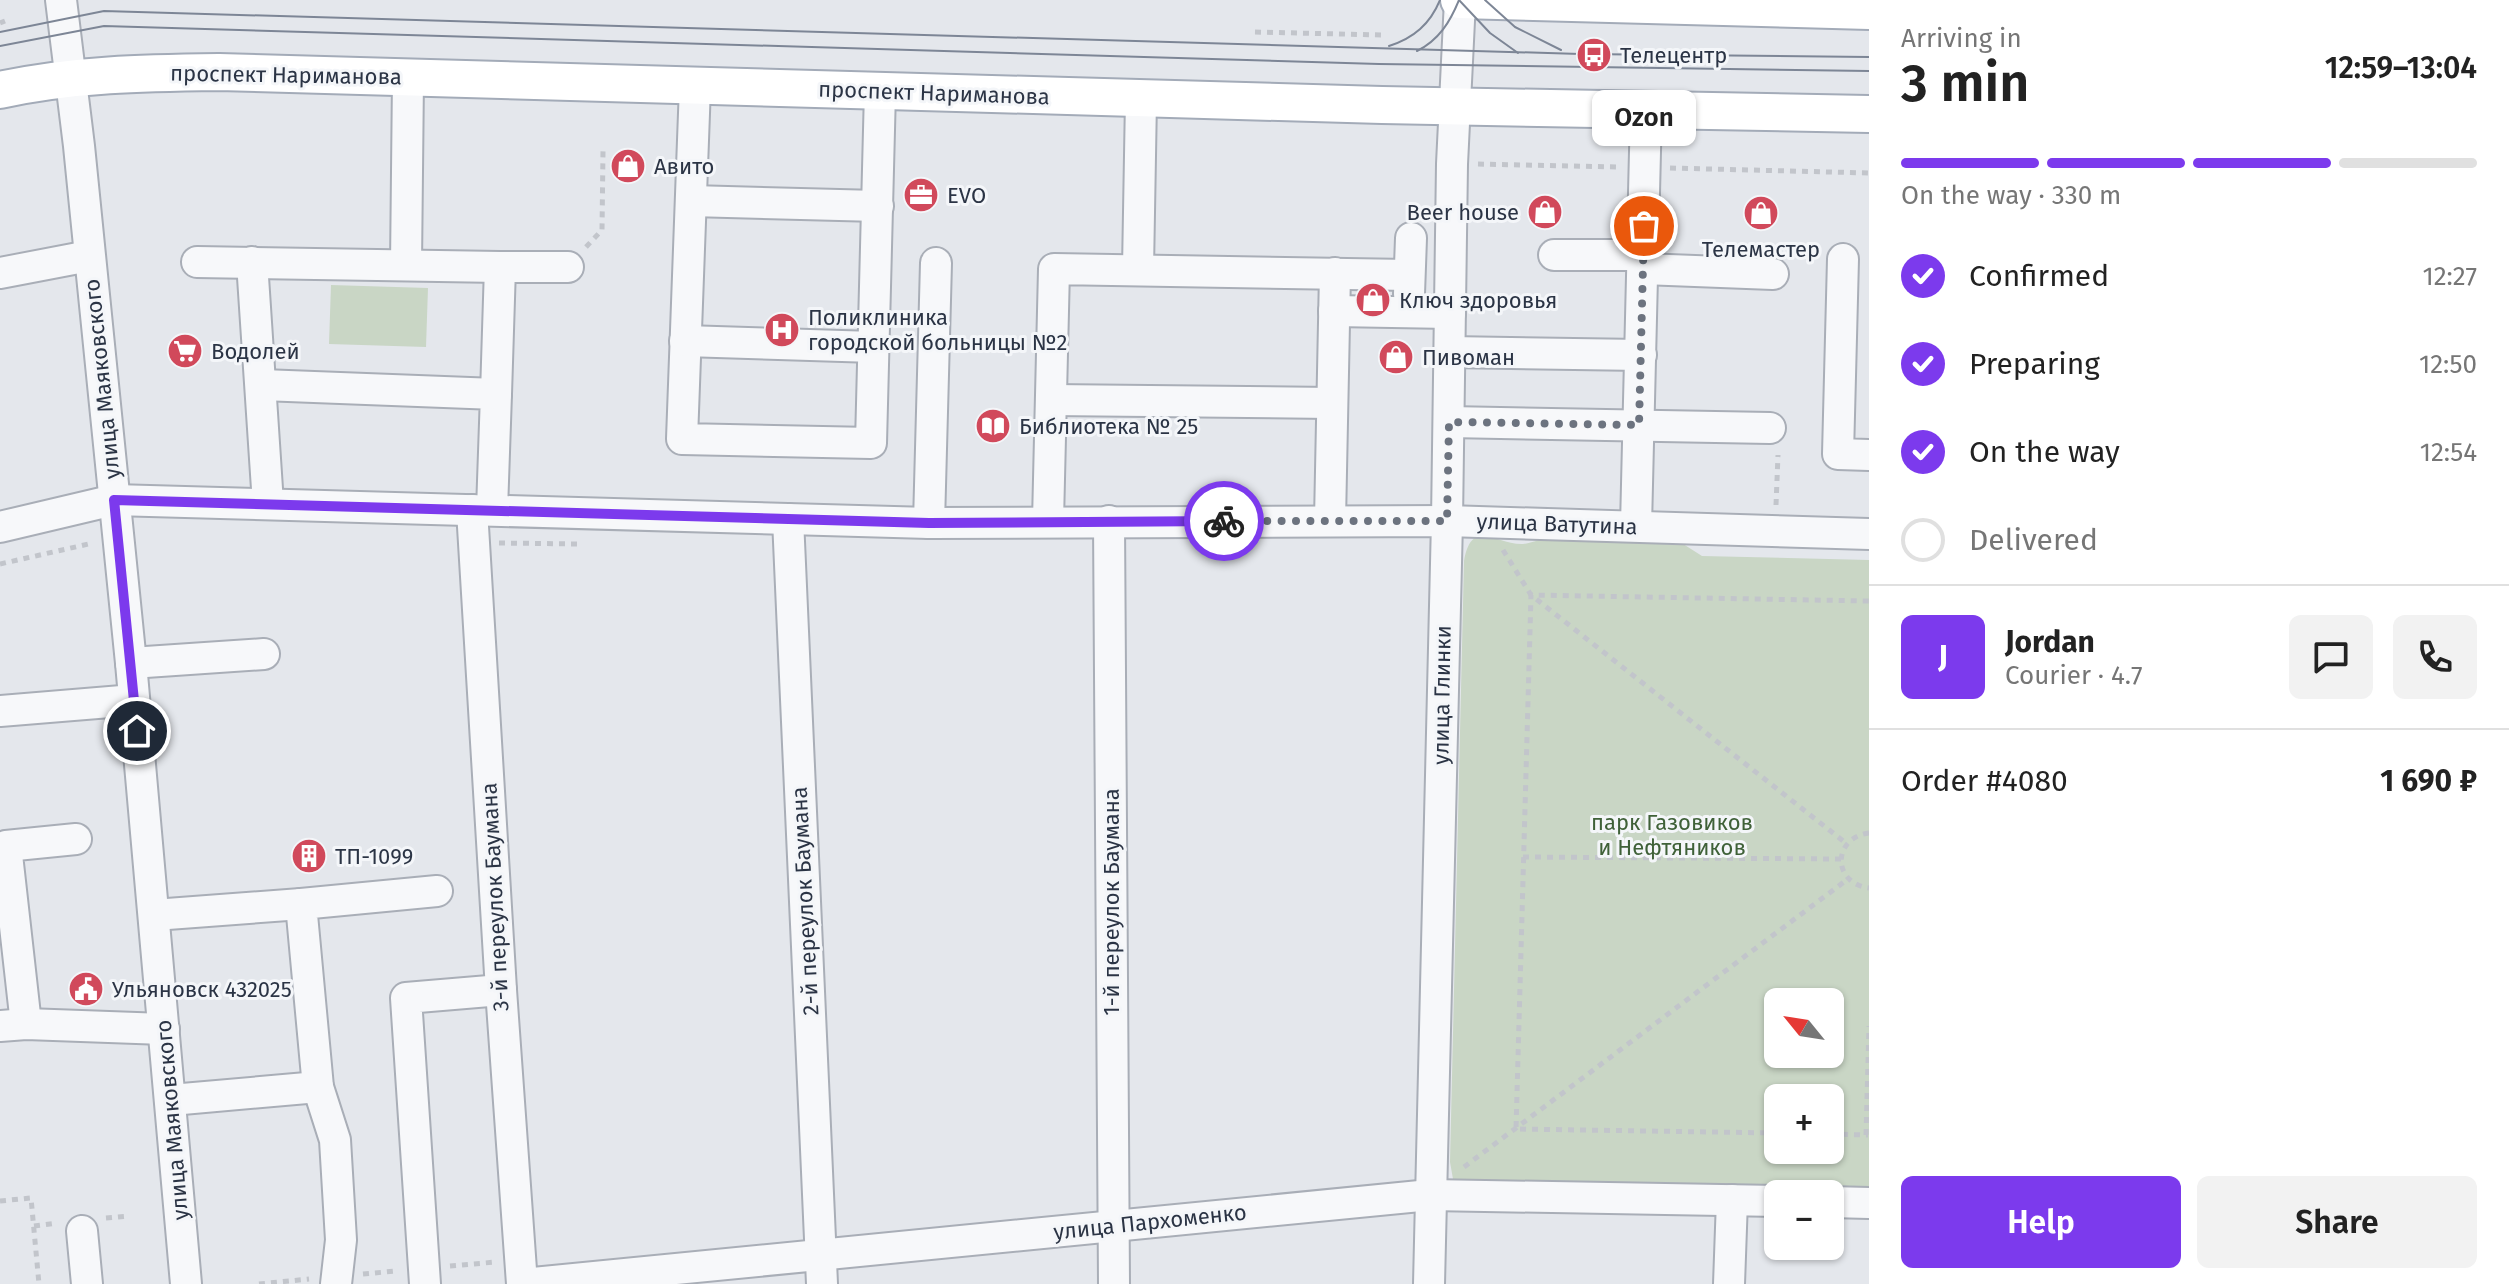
<!DOCTYPE html>
<html lang="en">
<head>
<meta charset="utf-8">
<style>
	:root { --surface:#fff; --page:#f2f2f2; --text:#222; --muted:#767676; --line:#e0e0e0; --accent:#7c3aed }
	body { margin:0; font-family:"Fira Sans",sans-serif; background:var(--page); color:var(--text); height:100vh; display:flex; flex-direction:column; font-size:30px; white-space:nowrap }
	* { box-sizing:border-box; margin:0 }
	p { font-size:26px; color:var(--muted) }
	.icon { flex:none; width:44px; height:44px; fill:none; stroke:currentColor; stroke-width:2; stroke-linecap:round; stroke-linejoin:round }
	.map { position:relative; flex:1; overflow:hidden }
	.side { display:flex; flex-direction:column; background:var(--surface); width:640px }
	.side>* { flex:none }
	.needle { width:52px; rotate:300deg }
	.buttons { position:absolute; left:1764px; top:988px; display:grid; gap:16px }
	.buttons a { display:grid; place-items:center; width:80px; height:80px; border-radius:12px; background:var(--surface); box-shadow:0 2px 6px #0004; font-size:40px }
	.pin { position:absolute; display:grid; place-items:center; width:68px; height:68px; color:#fff; margin:-34px; border:4px solid #fff; border-radius:50%; box-shadow:0 2px 8px #0007 }
	.courier { position:absolute; display:grid; place-items:center; width:80px; height:80px; margin:-40px; border:6px solid #7c3aed; border-radius:50%; background:#fff; color:#222; box-shadow:0 2px 10px #0007 }
	.bubble { position:absolute; height:56px; border-radius:12px; background:var(--surface); box-shadow:0 2px 6px #0004; font-size:26px; font-weight:600; line-height:56px; text-align:center }
	.overview em { font-style:normal; font-weight:600 }
	.overview div { display:flex; flex-direction:column-reverse }
	.overview { display:flex; align-items:center; justify-content:space-between; height:136px; padding:0 32px }
	h1 { font-size:52px; font-weight:600; line-height:60px }
	.bar { display:grid; grid-template-columns:repeat(4,1fr); gap:12px 8px; align-content:center; height:96px; padding:0 32px }
	.bar i { height:10px; border-radius:6px; background:var(--line) }
	.bar .active { background:var(--accent) }
	.bar p { grid-column:span 4 }
	.line { display:flex; align-items:center; gap:20px; padding:0 32px; border-top:2px solid var(--line) }
	.line div { flex:1 }
	.round { display:grid; place-items:center; flex:none; width:84px; height:84px; border-radius:12px; background:var(--page) }
	ol { padding:0 32px; list-style:none }
	li { display:flex; align-items:center; gap:24px; height:88px }
	li p { margin-inline-start:auto }
	li .icon { padding:8px; border-radius:50%; background:var(--accent); color:#fff; stroke-width:4 }
	li:last-child { color:var(--muted) }
	li i { width:44px; height:44px; border:4px solid var(--line); border-radius:50% }
	.primary-button { display:flex; gap:16px; margin-top:auto; padding:16px 32px }
	.primary-button a { flex:1; height:92px; border-radius:12px; background:var(--accent); color:#fff; font-size:32px; font-weight:600; line-height:92px; text-align:center }
	.primary-button a+a { background:var(--page); color:var(--text) }
	main { display:flex; flex:1; min-height:0 }
	.map>svg:first-child { display:block }
	.green { fill:#c9d6c5; fill-rule:evenodd }
	.lines { fill:none; stroke-linecap:round; stroke-linejoin:round }
	.minor-casing { stroke:#a9aeb7; stroke-width:34 }
	.major-casing { stroke:#a3abb8; stroke-width:40 }
	.path { stroke:#c2c5cb; stroke-width:5; stroke-dasharray:6 6; stroke-linecap:butt }
	.minor { stroke:#f7f8fa; stroke-width:30 }
	.major { stroke:#fff; stroke-width:36 }
	.tram { stroke:#7d8696; stroke-width:2 }
	.done { stroke:#6c737f; stroke-width:8; stroke-dasharray:0 14.4 }
	.route { stroke:#7c3aed; stroke-width:10 }
	.labels { text-anchor:middle; dominant-baseline:central; stroke-width:6; stroke-linejoin:round; paint-order:stroke }
	.poi-label { font-size:22px; fill:#2b3445; stroke:#f4f6f9; text-anchor:start }
	.street-label { font-size:22px; fill:#2b3445; stroke:#f4f6f9 }
	.park-label { font-size:22px; fill:#3f6138; stroke:#f4f6f9 }
</style>
</head>
<body>
<main>
<div class="map">
<svg width="1869" height="1284" viewBox="0 0 1869 1284">
	<rect width="100%" height="100%" fill="#e4e7ec"/>
	<g class="green">
		<polygon points="331,285 428,288 426,347 329,344"/>
		<path d="M1554,534l126,8 22,14 167,4v638l-39,-4 -373,-10 -4,-5 -3,-17 14,-601c8,-45 32,-16 59,-17 10,-1 21,-6 31,-10zM1778,1002h52v52h-52zM1778,1098h52v52h-52z"/>
	</g>
	<g class="lines">
		<defs>
			<g id="minor">
				<polyline points="61,0 79,146 131,663 186,1284"/>
				<polyline points="695,86 682,439 871,443 880,91"/>
				<polyline points="691,201 878,206"/>
				<polyline points="1554,255 1643,255"/>
				<polyline points="1843,259 1838,454 1869,455"/>
				<polyline points="197,262 500,267"/>
				<polyline points="252,262 268,504"/>
				<polyline points="406,265 408,78"/>
				<polyline points="1138,269 1141,99"/>
				<polyline points="1643,269 1773,274"/>
				<polyline points="0,273 89,256"/>
				<polyline points="1409,294 1411,238"/>
				<polyline points="1334,311 1450,313"/>
				<polyline points="685,341 874,347"/>
				<polyline points="1449,352 1641,355"/>
				<polyline points="262,385 496,394 492,510"/>
				<polyline points="496,394 500,267 568,267"/>
				<polyline points="1051,400 1332,403"/>
				<polyline points="1449,422 1770,428"/>
				<polyline points="472,510 501,990 522,1284"/>
				<polyline points="788,519 822,1284"/>
				<polyline points="1048,521 1054,269 1409,275"/>
				<polyline points="1109,521 1114,1284"/>
				<polyline points="1330,521 1335,273"/>
				<polyline points="929,523 936,263"/>
				<polyline points="1636,526 1646,110"/>
				<polyline points="0,527 114,500 929,523 1447,521 1869,534"/>
				<polyline points="131,663 264,654"/>
				<polyline points="0,711 134,700"/>
				<polyline points="154,915 301,904"/>
				<polyline points="26,1024 6,846 76,839"/>
				<polyline points="0,1026 26,1024 164,1029"/>
				<polyline points="171,1100 318,1087"/>
				<polyline points="1830,1202 1869,1203"/>
				<polyline points="82,1231 87,1284"/>
				<polyline points="336,1284 341,1240 335,1140 318,1087 301,904 437,891"/>
				<polyline points="425,1284 406,998 501,990"/>
				<polyline points="523,1284 1430,1195 1778,1201"/>
				<polyline points="1429,1284 1447,521 1452,164 1460,0"/>
				<polyline points="1729,1284 1732,1200"/>
			</g>
			<g id="major">
				<polyline points="1459,0 1869,11"/>
				<path d="M0,90c73,-16 145,-17 219,-18l1163,33 487,9"/>
			</g>
		</defs>
		<use href="#minor" class="minor-casing"/>
		<use href="#major" class="major-casing"/>
		<g class="path">
			<polyline points="0,23 5,21"/>
			<polyline points="1255,32 1382,35"/>
			<polyline points="1478,164 1620,167"/>
			<polyline points="1670,168 1869,173"/>
			<polyline points="586,247 602,230 603,151"/>
			<polyline points="1776,505 1778,455"/>
			<polyline points="499,543 581,544"/>
			<polyline points="1503,550 1531,595 1847,844"/>
			<polyline points="0,564 93,543"/>
			<path d="M1869,833c-37,5 -37,50 0,55"/>
			<polyline points="1523,857 1841,859"/>
			<polyline points="1778,1133 1516,1129 1531,595 1869,601"/>
			<polyline points="1830,1134 1868,1135"/>
			<polyline points="1866,1135 1869,1026"/>
			<polyline points="1464,1167 1848,879"/>
			<polyline points="0,1201 31,1198 39,1284"/>
			<polyline points="106,1218 129,1216"/>
			<polyline points="34,1226 57,1223"/>
			<polyline points="450,1266 496,1262"/>
			<polyline points="363,1274 396,1271"/>
			<polyline points="259,1284 309,1279"/>
		</g>
		<use href="#minor" class="minor"/>
		<use href="#major" class="major"/>
		<g class="tram">
			<polyline points="1459,0 1490,33 1518,53"/>
			<polyline points="1485,0 1515,27 1561,50"/>
			<polyline points="0,32 104,11 1580,54 1869,57"/>
			<polyline points="0,46 104,26 1379,64 1869,71"/>
			<path d="M1389,46c25,-8 41,-22 51,-46"/>
			<path d="M1417,51c22,-11 33,-29 42,-51"/>
		</g>
	</g>
	<g class="lines">
		<polyline class="done" points="1224,521 1447,521 1449,422 1639,425 1644,226"/>
		<polyline class="route" points="137,731 114,500 929,523 1224,521"/>
	</g>
	<defs>
		<symbol id="bus-disc" viewBox="-11 -11 22 22"><circle r="9.5" fill="#d1495b" stroke="#f4f6f9"/><path d="M-5-6H5V4H4V6H2V4H-2V6H-4V4H-5ZM-3.5-4V0h7V-4ZM-3.5 1.2v1.5H-2V1.2ZM2 1.2v1.5H3.5V1.2Z" fill="#fff"/></symbol>
		<symbol id="shop-disc" viewBox="-11 -11 22 22"><circle r="9.5" fill="#d1495b" stroke="#f4f6f9"/><path d="M-5-2.5h2.3a2.7 3.5 0 0 1 5.4 0H5L5.5 6h-11ZM-1.5-2.5h3a1.5 2.3 0 0 0-3 0Z" fill="#fff"/></symbol>
		<symbol id="office-disc" viewBox="-11 -11 22 22"><circle r="9.5" fill="#d1495b" stroke="#f4f6f9"/><path d="M-6-3h4V-5.5h4V-3h4V5H-6ZM-1-4.5V-3h2v-1.5ZM-6 0V1H6V0Z" fill="#fff"/></symbol>
		<symbol id="hospital-disc" viewBox="-11 -11 22 22"><circle r="9.5" fill="#d1495b" stroke="#f4f6f9"/><path d="M-5-5h3v3.5h4V-5h3V5h-3V1.5h-4V5h-3Z" fill="#fff"/></symbol>
		<symbol id="supermarket-disc" viewBox="-11 -11 22 22"><circle r="9.5" fill="#d1495b" stroke="#f4f6f9"/><path d="M-6-5.5h2.5l.6 2H6L4.5 2H-2.5L-4.4-4H-6ZM-1.5 3.2a1.3 1.3 0 1 0 .1 0ZM3 3.2a1.3 1.3 0 1 0 .1 0Z" fill="#fff"/></symbol>
		<symbol id="library-disc" viewBox="-11 -11 22 22"><circle r="9.5" fill="#d1495b" stroke="#f4f6f9"/><path d="M-6-4Q-3-5.5-.7-3.5V5Q-3 3-6 4ZM6-4Q3-5.5 .7-3.5V5Q3 3 6 4Z" fill="#fff"/></symbol>
		<symbol id="building-disc" viewBox="-11 -11 22 22"><circle r="9.5" fill="#d1495b" stroke="#f4f6f9"/><path d="M-4-6H4V6H1V3H-1V6H-4ZM-2.5-4.3h1.7v1.8h-1.7ZM.8-4.3h1.7v1.8H.8ZM-2.5-1h1.7V.8h-1.7ZM.8-1h1.7V.8H.8Z" fill="#fff"/></symbol>
		<symbol id="civic-disc" viewBox="-11 -11 22 22"><circle r="9.5" fill="#d1495b" stroke="#f4f6f9"/><path d="M-.6-6.5H3V-4.5H.6V-3L4-1V1h2V6H-6V1h2V-1L-.6-3ZM-1.2 2.5V6h2.4V2.5Z" fill="#fff"/></symbol>
	</defs>
	<g fill-rule="evenodd">
		<use href="#bus-disc" x="1574" y="35" width="40" height="40"/>
		<use href="#shop-disc" x="608" y="146" width="40" height="40"/>
		<use href="#office-disc" x="901" y="175" width="40" height="40"/>
		<use href="#shop-disc" x="1525" y="192" width="40" height="40"/>
		<use href="#shop-disc" x="1741" y="193" width="40" height="40"/>
		<use href="#shop-disc" x="1353" y="280" width="40" height="40"/>
		<use href="#hospital-disc" x="762" y="310" width="40" height="40"/>
		<use href="#supermarket-disc" x="165" y="331" width="40" height="40"/>
		<use href="#shop-disc" x="1376" y="337" width="40" height="40"/>
		<use href="#library-disc" x="973" y="406" width="40" height="40"/>
		<use href="#building-disc" x="289" y="836" width="40" height="40"/>
		<use href="#civic-disc" x="66" y="969" width="40" height="40"/>
	</g>
	<g class="labels">
		<g class="poi-label">
			<text x="1620" y="55">Телецентр</text>
			<text x="654" y="166">Авито</text>
			<text x="947" y="195">EVO</text>
			<text x="1519" y="212" text-anchor="end">Beer house</text>
			<text x="1761" y="249" text-anchor="middle">Телемастер</text>
			<text x="1399" y="300">Ключ здоровья</text>
			<text x="808" y="317">Поликлиника<tspan x="808" dy="25">городской больницы №2</tspan></text>
			<text x="211" y="351">Водолей</text>
			<text x="1422" y="357">Пивоман</text>
			<text x="1019" y="426">Библиотека № 25</text>
			<text x="335" y="856">ТП-1099</text>
			<text x="112" y="989">Ульяновск 432025</text>
		</g>
		<g class="street-label">
			<text transform="translate(286 75) rotate(1)">проспект Нариманова</text>
			<text transform="translate(934 93) rotate(2)">проспект Нариманова</text>
			<text transform="translate(102 379) rotate(-96)">улица Маяковского</text>
			<text transform="translate(1557 524) rotate(2)">улица Ватутина</text>
			<text transform="translate(1442 695) rotate(-89)">улица Глинки</text>
			<text transform="translate(495 897) rotate(-93)">3-й переулок Баумана</text>
			<text transform="translate(805 901) rotate(-93)">2-й переулок Баумана</text>
			<text transform="translate(1111 902) rotate(-90)">1-й переулок Баумана</text>
			<text transform="translate(172 1120) rotate(-95)">улица Маяковского</text>
			<text transform="translate(1150 1222) rotate(-6)">улица Пархоменко</text>
		</g>
		<g class="park-label">
			<text x="1672" y="822">парк Газовиков<tspan x="1672" dy="25">и Нефтяников</tspan></text>
		</g>
	</g>
</svg>
<div class="buttons">
<a><svg class="needle" viewBox="-14 -14 28 28"><path d="M0-13l5 13h-10z" fill="#e53935"/><path d="M0 13l5-13h-10z" fill="#767676"/></svg></a>
<a>+</a>
<a>−</a>
</div>
<div class="pin" style="left:1644px;top:226px;background:#ea580c"><svg class="icon" aria-label="bag" viewBox="0 0 24 24"><path d="M5 8h14l-1 12H6zM9 8a3 3 0 0 1 6 0"/></svg></div>
<div class="pin" style="left:137px;top:731px;background:#1f2937"><svg class="icon" aria-label="home" viewBox="0 0 24 24"><path d="M3 11l9-7 9 7M6 9v11h12V9"/></svg></div>
<div class="courier" style="left:1224px;top:521px"><svg class="icon" aria-label="bike" viewBox="0 0 24 24"><circle cx="6" cy="16" r="4"/><circle cx="18" cy="16" r="4"/><path d="M6 16l4-8h5l3 8M10 8l3 8H6M13 5h3"/></svg></div>
<div class="bubble" style="left:1592px;top:90px;width:104px">Ozon</div>
</div>
<section class="side">
<div class="overview"><div><h1>3 min</h1><p>Arriving in</p></div><em>12:59–13:04</em></div>
<div class="bar"><i class="active"></i><i class="active"></i><i class="active"></i><i></i><p>On the way · 330 m</p></div>
<ol>
<li><svg class="icon" aria-label="check" viewBox="0 0 24 24"><path d="M5 12l5 5 9-10"/></svg>Confirmed<p>12:27</p></li>
<li><svg class="icon" aria-label="check" viewBox="0 0 24 24"><path d="M5 12l5 5 9-10"/></svg>Preparing<p>12:50</p></li>
<li><svg class="icon" aria-label="check" viewBox="0 0 24 24"><path d="M5 12l5 5 9-10"/></svg>On the way<p>12:54</p></li>
<li><i></i>Delivered</li>
</ol>
<div class="line" style="height:144px"><b class="round" style="background:var(--accent);color:#fff">J</b><div><b>Jordan</b><p>Courier · 4.7</p></div><a class="round"><svg class="icon" aria-label="chat" viewBox="0 0 24 24"><path d="M4 5h16v11H9l-5 4z"/></svg></a><a class="round"><svg class="icon" aria-label="phone" viewBox="0 0 24 24"><path d="M5 4h4l2 5-3 2q2 4 5 5l2-3 5 2v4C11 20 4 13 5 4z"/></svg></a></div>
<div class="line" style="height:104px"><div>Order #4080</div><b>1 690 ₽</b></div>
<div class="primary-button"><a>Help</a><a>Share</a></div>
</section>
</main>
</body>
</html>
